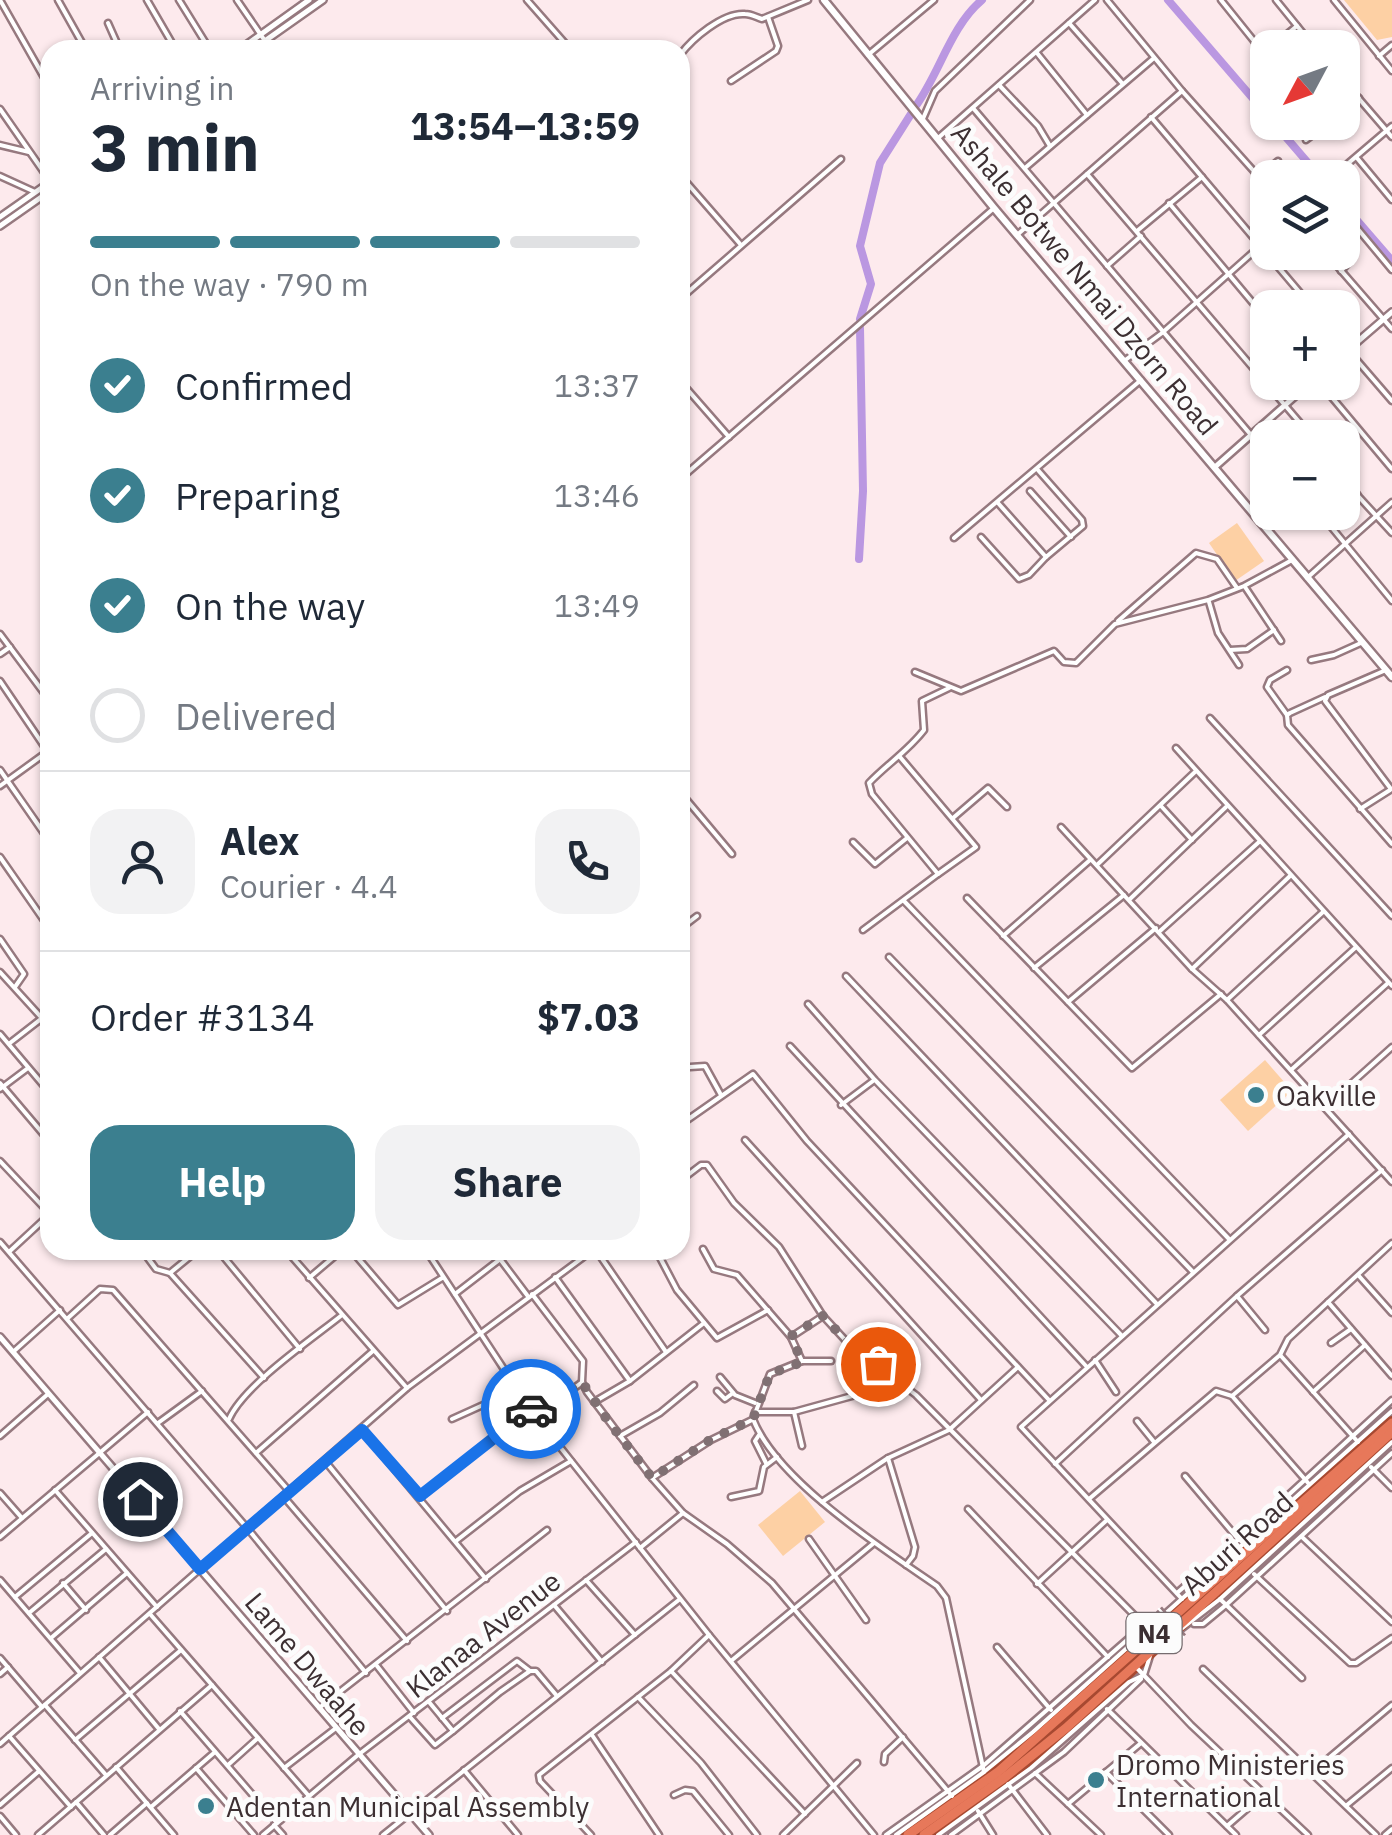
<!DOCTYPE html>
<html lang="en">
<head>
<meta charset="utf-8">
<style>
	:root { --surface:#fff; --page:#f2f2f3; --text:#1f2937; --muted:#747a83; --line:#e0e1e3; --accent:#3b7f8f }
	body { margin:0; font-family:"IBM Plex Sans",sans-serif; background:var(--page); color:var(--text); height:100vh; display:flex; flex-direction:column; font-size:38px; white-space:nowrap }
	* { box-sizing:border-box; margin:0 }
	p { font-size:32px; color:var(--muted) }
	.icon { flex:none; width:55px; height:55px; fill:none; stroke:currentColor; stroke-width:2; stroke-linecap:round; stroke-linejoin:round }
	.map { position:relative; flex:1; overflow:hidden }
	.panel { position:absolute; left:40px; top:40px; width:650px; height:1220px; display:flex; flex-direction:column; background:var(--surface); border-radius:30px; box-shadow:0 2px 8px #0004 }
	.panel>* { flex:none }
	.needle { width:65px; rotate:229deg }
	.fabs { position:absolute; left:1250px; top:30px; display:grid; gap:20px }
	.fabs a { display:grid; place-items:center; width:110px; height:110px; border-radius:20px; background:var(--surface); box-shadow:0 2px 8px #0004; font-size:50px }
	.pin { position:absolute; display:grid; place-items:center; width:85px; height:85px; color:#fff; margin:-42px; border:5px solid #fff; border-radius:50%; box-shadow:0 2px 10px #0007 }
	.courier { position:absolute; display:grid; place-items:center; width:100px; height:100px; margin:-50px; border:8px solid #1a73e8; border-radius:50%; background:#fff; color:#222; box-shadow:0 2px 12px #0007 }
	.overview em { font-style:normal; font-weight:700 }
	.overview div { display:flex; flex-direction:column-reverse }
	.overview { display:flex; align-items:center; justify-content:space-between; height:170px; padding:0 50px }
	h1 { font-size:65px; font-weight:700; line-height:75px }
	.bar { display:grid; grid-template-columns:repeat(4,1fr); gap:15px 10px; align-content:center; height:120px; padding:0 50px }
	.bar i { height:12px; border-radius:8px; background:var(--line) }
	.bar .selected { background:var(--accent) }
	.bar p { grid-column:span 4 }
	.line { display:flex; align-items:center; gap:25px; padding:0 50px; border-top:2px solid var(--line) }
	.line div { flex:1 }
	.round { display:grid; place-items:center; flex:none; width:105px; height:105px; border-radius:30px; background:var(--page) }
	ol { padding:0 50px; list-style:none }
	li { display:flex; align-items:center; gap:30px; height:110px }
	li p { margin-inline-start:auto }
	li .icon { padding:10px; border-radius:50%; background:var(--accent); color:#fff; stroke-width:4 }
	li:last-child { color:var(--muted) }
	li i { width:55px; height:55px; border:5px solid var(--line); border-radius:50% }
	.primary-button { display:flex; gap:20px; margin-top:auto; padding:20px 50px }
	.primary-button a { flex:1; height:115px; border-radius:30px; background:var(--accent); color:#fff; font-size:40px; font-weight:700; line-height:115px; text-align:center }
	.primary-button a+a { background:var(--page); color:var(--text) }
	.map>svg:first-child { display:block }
	.green { fill:#fdd0a4 }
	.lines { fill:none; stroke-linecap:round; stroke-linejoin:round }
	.river { stroke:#ba97e1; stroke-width:8 }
	.minor-casing { stroke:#96797f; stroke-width:9 }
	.tertiary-casing { stroke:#96797f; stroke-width:10 }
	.secondary-casing { stroke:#96797f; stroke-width:11 }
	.trunk-casing { stroke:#a74931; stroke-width:14 }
	.minor { stroke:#fff; stroke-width:4 }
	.tertiary { stroke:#fff; stroke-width:5 }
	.secondary { stroke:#fff; stroke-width:6 }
	.trunk { stroke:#e7785a; stroke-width:9 }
	.pedestrian-bridge-casing { stroke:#96797f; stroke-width:8; stroke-linecap:butt }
	.pedestrian-bridge { stroke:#fff; stroke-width:2.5 }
	.done { stroke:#807073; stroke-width:10; stroke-dasharray:0 18 }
	.route { stroke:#1a73e8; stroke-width:12 }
	.poi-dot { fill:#3b7f8f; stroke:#fcfcfc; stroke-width:4 }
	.labels { text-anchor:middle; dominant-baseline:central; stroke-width:10; stroke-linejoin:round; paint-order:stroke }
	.shield { fill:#fcfcfc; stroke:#766c6f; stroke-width:2.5 }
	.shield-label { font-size:25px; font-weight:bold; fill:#3c2f32 }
	.street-label { font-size:28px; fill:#3c2f32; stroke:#fcfcfc }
	.poi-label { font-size:28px; fill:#3c2f32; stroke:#fcfcfc; text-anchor:start }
</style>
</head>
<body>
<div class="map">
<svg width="1392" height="1835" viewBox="0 0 1392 1835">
	<rect width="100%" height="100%" fill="#fdeaed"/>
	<g class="green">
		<polygon points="1344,0 1392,0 1392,37 1377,40"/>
		<polygon points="1237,523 1264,561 1235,581 1209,543"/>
		<polygon points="1265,1060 1292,1091 1248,1131 1220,1100"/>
		<polygon points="800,1491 825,1522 783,1556 758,1525"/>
	</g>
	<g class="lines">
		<g class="river">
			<polyline points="1168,0 1268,116"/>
			<path d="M915,107c25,-34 35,-80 67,-107"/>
			<polyline points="1273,122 1321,178"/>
			<polyline points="1342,203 1392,261"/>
			<polyline points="860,319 871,284 860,246 880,163 911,114"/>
			<polyline points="859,559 863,491 860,328"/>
		</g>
		<defs>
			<g id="minor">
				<polyline points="0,0 50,88"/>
				<polyline points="58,0 86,50"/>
				<polyline points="147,0 176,50"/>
				<polyline points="179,0 210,50"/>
				<polyline points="237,0 265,41"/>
				<polyline points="527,0 571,50"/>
				<polyline points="1107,0 1182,91 1268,187"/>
				<polyline points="1221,0 1262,51 1268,50"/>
				<polyline points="1276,0 1315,48"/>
				<polyline points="1334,0 1392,71"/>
				<polyline points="108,23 120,50"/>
				<polyline points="1069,23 1122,83"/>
				<polyline points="1270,48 1297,26"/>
				<polyline points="646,50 655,50"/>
				<polyline points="1037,53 1087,115"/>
				<path d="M680,55c12,-16 43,-43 65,-41 6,0 11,3 17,5l46,-19"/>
				<polyline points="868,55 934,0"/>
				<polyline points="1379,56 1392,45"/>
				<polyline points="1342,79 1392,137"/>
				<polyline points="731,81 776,51 778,46 768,17"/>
				<polyline points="999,85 1038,126 1050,146"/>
				<polyline points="973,108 1268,455"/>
				<polyline points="0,109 50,181"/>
				<polyline points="1342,112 1359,98"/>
				<polyline points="1151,117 1313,308"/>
				<polyline points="922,121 935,91 1030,0"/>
				<polyline points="937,139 1095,0"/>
				<polyline points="1306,140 1330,122"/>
				<polyline points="0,145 29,152"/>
				<polyline points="1357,158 1392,200"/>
				<polyline points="1025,168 1154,58"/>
				<polyline points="1087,174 1313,438"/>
				<polyline points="680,175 741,245"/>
				<polyline points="0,176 35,192"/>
				<polyline points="1259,177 1278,161"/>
				<polyline points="1331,178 1392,126"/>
				<polyline points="1169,203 1268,321"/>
				<polyline points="1342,210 1392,270"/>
				<polyline points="1137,231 1202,177"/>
				<polyline points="1017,235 1182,91"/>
				<polyline points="1325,252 1392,329"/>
				<polyline points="1107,266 1141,236"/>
				<polyline points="1341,271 1353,258"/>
				<polyline points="680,299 841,159"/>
				<polyline points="1342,343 1392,401"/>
				<polyline points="1124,361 1162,333 1268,239"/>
				<polyline points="680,381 729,437"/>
				<polyline points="1319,382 1392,469"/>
				<polyline points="1342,472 1359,497 1392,533"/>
				<polyline points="680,479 994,208"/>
				<polyline points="1030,491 1071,537"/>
				<polyline points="998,503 1046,557 1083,526 1082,520 1037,469"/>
				<polyline points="1319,512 1392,601"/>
				<polyline points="981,537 1019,579 1029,575 1046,557"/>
				<polyline points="954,538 1141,380"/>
				<polyline points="1307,578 1392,502"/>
				<polyline points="1245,587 1281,641"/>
				<polyline points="1209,602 1218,633 1239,665"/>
				<polyline points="1118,621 1196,553 1217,559 1237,588"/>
				<polyline points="0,634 50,701"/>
				<polyline points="1230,650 1247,649 1274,630"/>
				<polyline points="0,654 10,647"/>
				<polyline points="1311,660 1334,655 1363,642"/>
				<polyline points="1386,670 1328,695 1325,701 1391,789"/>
				<polyline points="915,672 961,691 1054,651 1064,662 1076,663 1115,624 1208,600 1244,586 1292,560"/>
				<polyline points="0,681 50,755"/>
				<polyline points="1325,697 1290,713 1287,715 1288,725 1392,844"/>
				<polyline points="1287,715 1267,687 1270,680 1287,670"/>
				<polyline points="1210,718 1392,916"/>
				<polyline points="1176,748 1392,986"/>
				<path d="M900,757l76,90 -38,27 -66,-80 -3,-11c18,-19 39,-32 55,-53l-2,-29 27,-13"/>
				<polyline points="0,770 50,842"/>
				<polyline points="0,786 47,752"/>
				<polyline points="680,792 732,854"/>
				<polyline points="1161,806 1192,840"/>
				<polyline points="1360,809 1390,790"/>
				<polyline points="953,818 988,788 1007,807"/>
				<polyline points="1061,827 1192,969 1227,1000 1392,1182"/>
				<polyline points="853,842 875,864 907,838"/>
				<polyline points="0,857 50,929"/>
				<polyline points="1098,864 1196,771"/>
				<polyline points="967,898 1132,1068 1221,994"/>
				<polyline points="1130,899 1226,807"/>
				<polyline points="904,901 1229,1239"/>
				<polyline points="680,929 697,916"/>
				<polyline points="863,930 938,874"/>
				<polyline points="1160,931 1259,842"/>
				<polyline points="1003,936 1090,860"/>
				<polyline points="0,939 24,974 15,987"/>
				<polyline points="889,957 1193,1272"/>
				<polyline points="1034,968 1124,895"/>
				<polyline points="1192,969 1290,876"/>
				<polyline points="0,972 50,1027"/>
				<polyline points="846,976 1156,1303"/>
				<polyline points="1227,1000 1323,912"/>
				<polyline points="1068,1002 1156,928"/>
				<polyline points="808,1004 875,1080 1122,1336"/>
				<polyline points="0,1034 50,1093"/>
				<polyline points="1259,1035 1355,948"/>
				<polyline points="10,1043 50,1012"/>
				<polyline points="790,1046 1087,1367"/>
				<polyline points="690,1067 705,1066 721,1095"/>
				<polyline points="1291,1070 1388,983"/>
				<polyline points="0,1083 50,1142"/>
				<polyline points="0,1089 28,1068"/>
				<polyline points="841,1105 873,1081"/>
				<polyline points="1325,1107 1392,1047"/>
				<polyline points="680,1125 753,1074 807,1141 1049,1400"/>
				<polyline points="745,1140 981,1400"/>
				<polyline points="0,1161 50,1214"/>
				<polyline points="680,1181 701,1165 707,1165 734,1203 779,1247 823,1316 847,1342 916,1395 1147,1628"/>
				<polyline points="0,1242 248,1529 366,1673"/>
				<polyline points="703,1249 714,1269 737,1275 791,1337 823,1316"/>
				<polyline points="142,1250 156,1269 170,1273 198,1250"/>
				<polyline points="218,1250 300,1349"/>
				<polyline points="286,1250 407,1388"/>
				<polyline points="351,1250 398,1305 442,1278"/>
				<polyline points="426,1250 530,1409 709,1635 874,1835"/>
				<polyline points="596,1250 666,1352"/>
				<polyline points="656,1250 677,1290 717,1338 768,1310"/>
				<polyline points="10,1251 50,1214"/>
				<polyline points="500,1259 527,1295"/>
				<polyline points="170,1273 264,1378"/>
				<polyline points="1359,1276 1392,1313"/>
				<polyline points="555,1277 630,1381"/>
				<polyline points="309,1278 342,1250"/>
				<polyline points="455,1294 512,1250"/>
				<polyline points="532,1294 583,1361 582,1382 587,1392 652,1478 683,1513 727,1544 772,1583 952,1796"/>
				<polyline points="1237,1296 1265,1330"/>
				<polyline points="1328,1302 1392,1376"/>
				<polyline points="68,1318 100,1289 113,1290 289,1491"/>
				<path d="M791,1337l11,24 -32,13 -17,45c24,62 129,129 184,167l9,12 38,174"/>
				<polyline points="1331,1343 1351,1329"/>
				<polyline points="13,1352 60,1310"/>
				<polyline points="1281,1356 1358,1442"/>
				<polyline points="1095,1360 1116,1392"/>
				<polyline points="802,1361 831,1361"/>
				<polyline points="720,1377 735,1395 755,1403"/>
				<polyline points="717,1391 725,1399 733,1393"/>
				<polyline points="1313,1392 1365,1345"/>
				<polyline points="1232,1396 1280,1355 1288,1339 1392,1243"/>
				<polyline points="594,1402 630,1381 704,1323"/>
				<polyline points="755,1412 794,1412 863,1393"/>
				<polyline points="794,1412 802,1446"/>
				<polyline points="536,1416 581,1383"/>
				<path d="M229,1419c15,-34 83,-80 113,-104"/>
				<polyline points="452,1419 483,1405 520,1395"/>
				<polyline points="1137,1421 1154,1442"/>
				<polyline points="158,1423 202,1391"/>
				<polyline points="362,1430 486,1579"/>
				<polyline points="759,1435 755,1441 766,1463"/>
				<polyline points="0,1436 48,1394"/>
				<polyline points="620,1436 660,1413 694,1385"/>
				<polyline points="256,1453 373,1351"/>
				<polyline points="888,1458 915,1547 913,1556 906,1565"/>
				<polyline points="325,1461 447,1611"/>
				<polyline points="1055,1464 1237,1296 1382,1170"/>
				<polyline points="1371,1467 1392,1488"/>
				<polyline points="1185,1476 1239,1540"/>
				<polyline points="652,1478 711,1440 752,1420"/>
				<polyline points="55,1490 157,1607"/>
				<polyline points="0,1493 22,1518"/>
				<polyline points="420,1496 530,1409"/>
				<polyline points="284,1497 407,1641"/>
				<polyline points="731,1497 759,1491 764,1467 777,1457"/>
				<polyline points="1089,1499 1216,1391 1232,1396 1309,1484"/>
				<polyline points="822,1502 888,1458 949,1430 1018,1367"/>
				<polyline points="968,1509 1108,1657"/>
				<polyline points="0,1537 148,1412"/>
				<polyline points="1302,1537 1392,1622"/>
				<polyline points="809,1539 866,1620"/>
				<polyline points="456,1541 520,1491 571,1461"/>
				<polyline points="640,1548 683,1513"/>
				<polyline points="1254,1574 1350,1663 1356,1663 1392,1638"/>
				<polyline points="0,1580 80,1673"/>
				<polyline points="586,1580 635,1635"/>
				<polyline points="63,1583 86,1610"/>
				<polyline points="1037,1584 1107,1520"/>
				<polyline points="1177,1593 1271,1511 1392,1400"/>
				<polyline points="15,1597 92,1533"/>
				<polyline points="1182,1599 1021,1427 1349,1134"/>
				<polyline points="1220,1599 1302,1678"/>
				<polyline points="554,1605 602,1662"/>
				<polyline points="29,1613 106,1549"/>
				<polyline points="150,1614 308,1795"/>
				<polyline points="1194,1624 1203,1624 1226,1605 1392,1453"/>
				<polyline points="1176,1633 1220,1599 1392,1442"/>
				<polyline points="51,1638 127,1573"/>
				<polyline points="997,1647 1051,1710"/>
				<polyline points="99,1657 159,1729"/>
				<polyline points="0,1658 42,1707"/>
				<polyline points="731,1661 874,1543"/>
				<polyline points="377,1666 414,1713"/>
				<polyline points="1136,1667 1191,1725 1308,1835"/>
				<polyline points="1203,1669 1376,1835"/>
				<polyline points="671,1671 805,1814"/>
				<polyline points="0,1674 8,1667"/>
				<polyline points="638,1697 701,1763 757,1835"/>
				<polyline points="429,1702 453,1731 500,1692 530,1671"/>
				<polyline points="45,1705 106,1775"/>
				<polyline points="319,1708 547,1530"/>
				<polyline points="1107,1709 1236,1835"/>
				<polyline points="180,1711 277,1823"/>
				<polyline points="410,1717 435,1745 453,1731"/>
				<polyline points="442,1718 517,1661 530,1671 536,1671 557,1696"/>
				<polyline points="592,1735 659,1835"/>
				<polyline points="9,1736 71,1807"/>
				<polyline points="75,1740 181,1650"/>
				<polyline points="0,1744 407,1388 593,1250"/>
				<polyline points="884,1762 885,1754 903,1737"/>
				<polyline points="228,1765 258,1738"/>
				<polyline points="116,1767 174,1835"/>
				<polyline points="196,1768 254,1835"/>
				<polyline points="284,1768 336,1728"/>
				<polyline points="464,1770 518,1835"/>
				<polyline points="1106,1772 1169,1835"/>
				<polyline points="1035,1773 1101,1835"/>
				<polyline points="1311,1773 1392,1705"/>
				<polyline points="1008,1784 1047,1835"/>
				<polyline points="674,1795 685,1790 693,1791 729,1835"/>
				<polyline points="76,1802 104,1835"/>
				<polyline points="1068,1804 1141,1743"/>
				<polyline points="0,1805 38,1772"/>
				<polyline points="1347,1805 1392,1768"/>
				<polyline points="151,1807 215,1752"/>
				<polyline points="978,1811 993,1835"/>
				<polyline points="0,1816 16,1835"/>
				<polyline points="274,1825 283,1835"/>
				<polyline points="1227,1826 1264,1794"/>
				<polyline points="38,1835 212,1685"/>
				<polyline points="110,1835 147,1803"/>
				<polyline points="263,1835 358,1755 636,1542"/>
				<polyline points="383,1835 680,1599"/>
				<polyline points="591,1835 540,1781 539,1775 671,1671 709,1635"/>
				<polyline points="783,1835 857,1763"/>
				<polyline points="886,1835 983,1766 1144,1625"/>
				<polyline points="896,1835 984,1772 1033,1732 1392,1411"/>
				<polyline points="938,1835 1031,1768 1129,1682 1144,1675 1150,1656"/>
				<polyline points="951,1835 1064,1752 1141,1679"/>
				<polyline points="1385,1835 1392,1829"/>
			</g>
			<g id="tertiary">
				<polyline points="239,50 309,0"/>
				<polyline points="252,50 323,0"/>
				<polyline points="0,217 50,182"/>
				<polyline points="0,226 50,191"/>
				<polyline points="1342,355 1392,312"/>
				<polyline points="1215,467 1311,382"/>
				<polyline points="0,1337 429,1835"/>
			</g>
			<polyline id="secondary" points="824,0 994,208 1392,677"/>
			<g id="trunk">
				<polyline points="908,1835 998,1772 1392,1423"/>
				<polyline points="924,1835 1004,1778 1066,1728 1392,1432"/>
			</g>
		</defs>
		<use href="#minor" class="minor-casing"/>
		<use href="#tertiary" class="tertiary-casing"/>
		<use href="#secondary" class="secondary-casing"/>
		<use href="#trunk" class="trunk-casing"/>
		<use href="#minor" class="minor"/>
		<use href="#tertiary" class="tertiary"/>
		<use href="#secondary" class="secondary"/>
		<use href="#trunk" class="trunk"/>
		<defs>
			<polyline id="pedestrian-bridge" points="1159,1609 1183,1637"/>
		</defs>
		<use href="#pedestrian-bridge" class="pedestrian-bridge-casing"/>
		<use href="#pedestrian-bridge" class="pedestrian-bridge"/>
	</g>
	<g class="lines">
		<polyline class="done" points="531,1409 536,1416 582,1382 608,1421 652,1478 710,1440 753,1419 770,1374 802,1362 791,1336 823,1316 847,1342 878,1364"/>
		<polyline class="route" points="140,1499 200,1569 362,1430 420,1496 531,1409"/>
	</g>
	<g class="poi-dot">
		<circle cx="1256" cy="1095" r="10"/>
		<circle cx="1096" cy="1780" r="10"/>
		<circle cx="206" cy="1806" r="10"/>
	</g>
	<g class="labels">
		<rect class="shield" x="1126.5" y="1613" width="55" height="40" rx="8"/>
		<g class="shield-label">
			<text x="1154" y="1633">N4</text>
		</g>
		<g class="street-label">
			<text transform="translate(1085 279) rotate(50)">Ashale Botwe Nmai Dzorn Road</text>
			<text transform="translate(1237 1543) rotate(-42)">Aburi Road</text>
			<text transform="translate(483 1634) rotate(-38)">Klanaa Avenue</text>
			<text transform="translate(308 1664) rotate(50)">Lame Dwaahe</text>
		</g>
		<g class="poi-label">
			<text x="1276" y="1095">Oakville</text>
			<text x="1116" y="1764">Dromo Ministeries<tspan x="1116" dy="32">International</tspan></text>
			<text x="226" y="1806">Adentan Municipal Assembly</text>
		</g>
	</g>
</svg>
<div class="fabs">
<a><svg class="needle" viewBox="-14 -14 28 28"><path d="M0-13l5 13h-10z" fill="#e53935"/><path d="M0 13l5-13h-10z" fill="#747a83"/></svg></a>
<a><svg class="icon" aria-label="layers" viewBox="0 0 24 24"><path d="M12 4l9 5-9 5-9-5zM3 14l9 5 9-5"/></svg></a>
<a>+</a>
<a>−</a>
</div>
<div class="pin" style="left:878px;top:1364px;background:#ea580c"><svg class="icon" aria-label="bag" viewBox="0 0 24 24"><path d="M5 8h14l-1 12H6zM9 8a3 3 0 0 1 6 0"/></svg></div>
<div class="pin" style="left:140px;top:1499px;background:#1f2937"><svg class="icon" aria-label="home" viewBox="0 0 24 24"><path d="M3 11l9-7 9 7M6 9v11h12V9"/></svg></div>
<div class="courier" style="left:531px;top:1409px"><svg class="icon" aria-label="car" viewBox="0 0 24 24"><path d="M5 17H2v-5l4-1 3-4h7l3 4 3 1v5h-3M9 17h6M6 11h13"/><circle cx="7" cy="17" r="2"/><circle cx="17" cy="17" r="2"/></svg></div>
<section class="panel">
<div class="overview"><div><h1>3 min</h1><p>Arriving in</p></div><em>13:54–13:59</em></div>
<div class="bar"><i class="selected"></i><i class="selected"></i><i class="selected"></i><i></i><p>On the way · 790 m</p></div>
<ol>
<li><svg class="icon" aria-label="check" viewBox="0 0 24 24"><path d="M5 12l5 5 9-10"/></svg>Confirmed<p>13:37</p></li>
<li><svg class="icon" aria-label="check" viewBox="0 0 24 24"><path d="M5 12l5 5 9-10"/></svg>Preparing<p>13:46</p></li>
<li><svg class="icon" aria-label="check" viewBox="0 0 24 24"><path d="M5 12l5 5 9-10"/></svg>On the way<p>13:49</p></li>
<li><i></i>Delivered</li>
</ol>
<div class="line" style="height:180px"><a class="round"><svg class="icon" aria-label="person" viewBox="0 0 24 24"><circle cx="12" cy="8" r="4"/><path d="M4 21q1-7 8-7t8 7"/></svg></a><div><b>Alex</b><p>Courier · 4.4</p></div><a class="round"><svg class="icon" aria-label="phone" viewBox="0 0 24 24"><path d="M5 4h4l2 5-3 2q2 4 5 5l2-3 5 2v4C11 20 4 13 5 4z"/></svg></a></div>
<div class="line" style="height:130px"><div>Order #3134</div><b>$7.03</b></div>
<div class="primary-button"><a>Help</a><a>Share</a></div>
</section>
</div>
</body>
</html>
